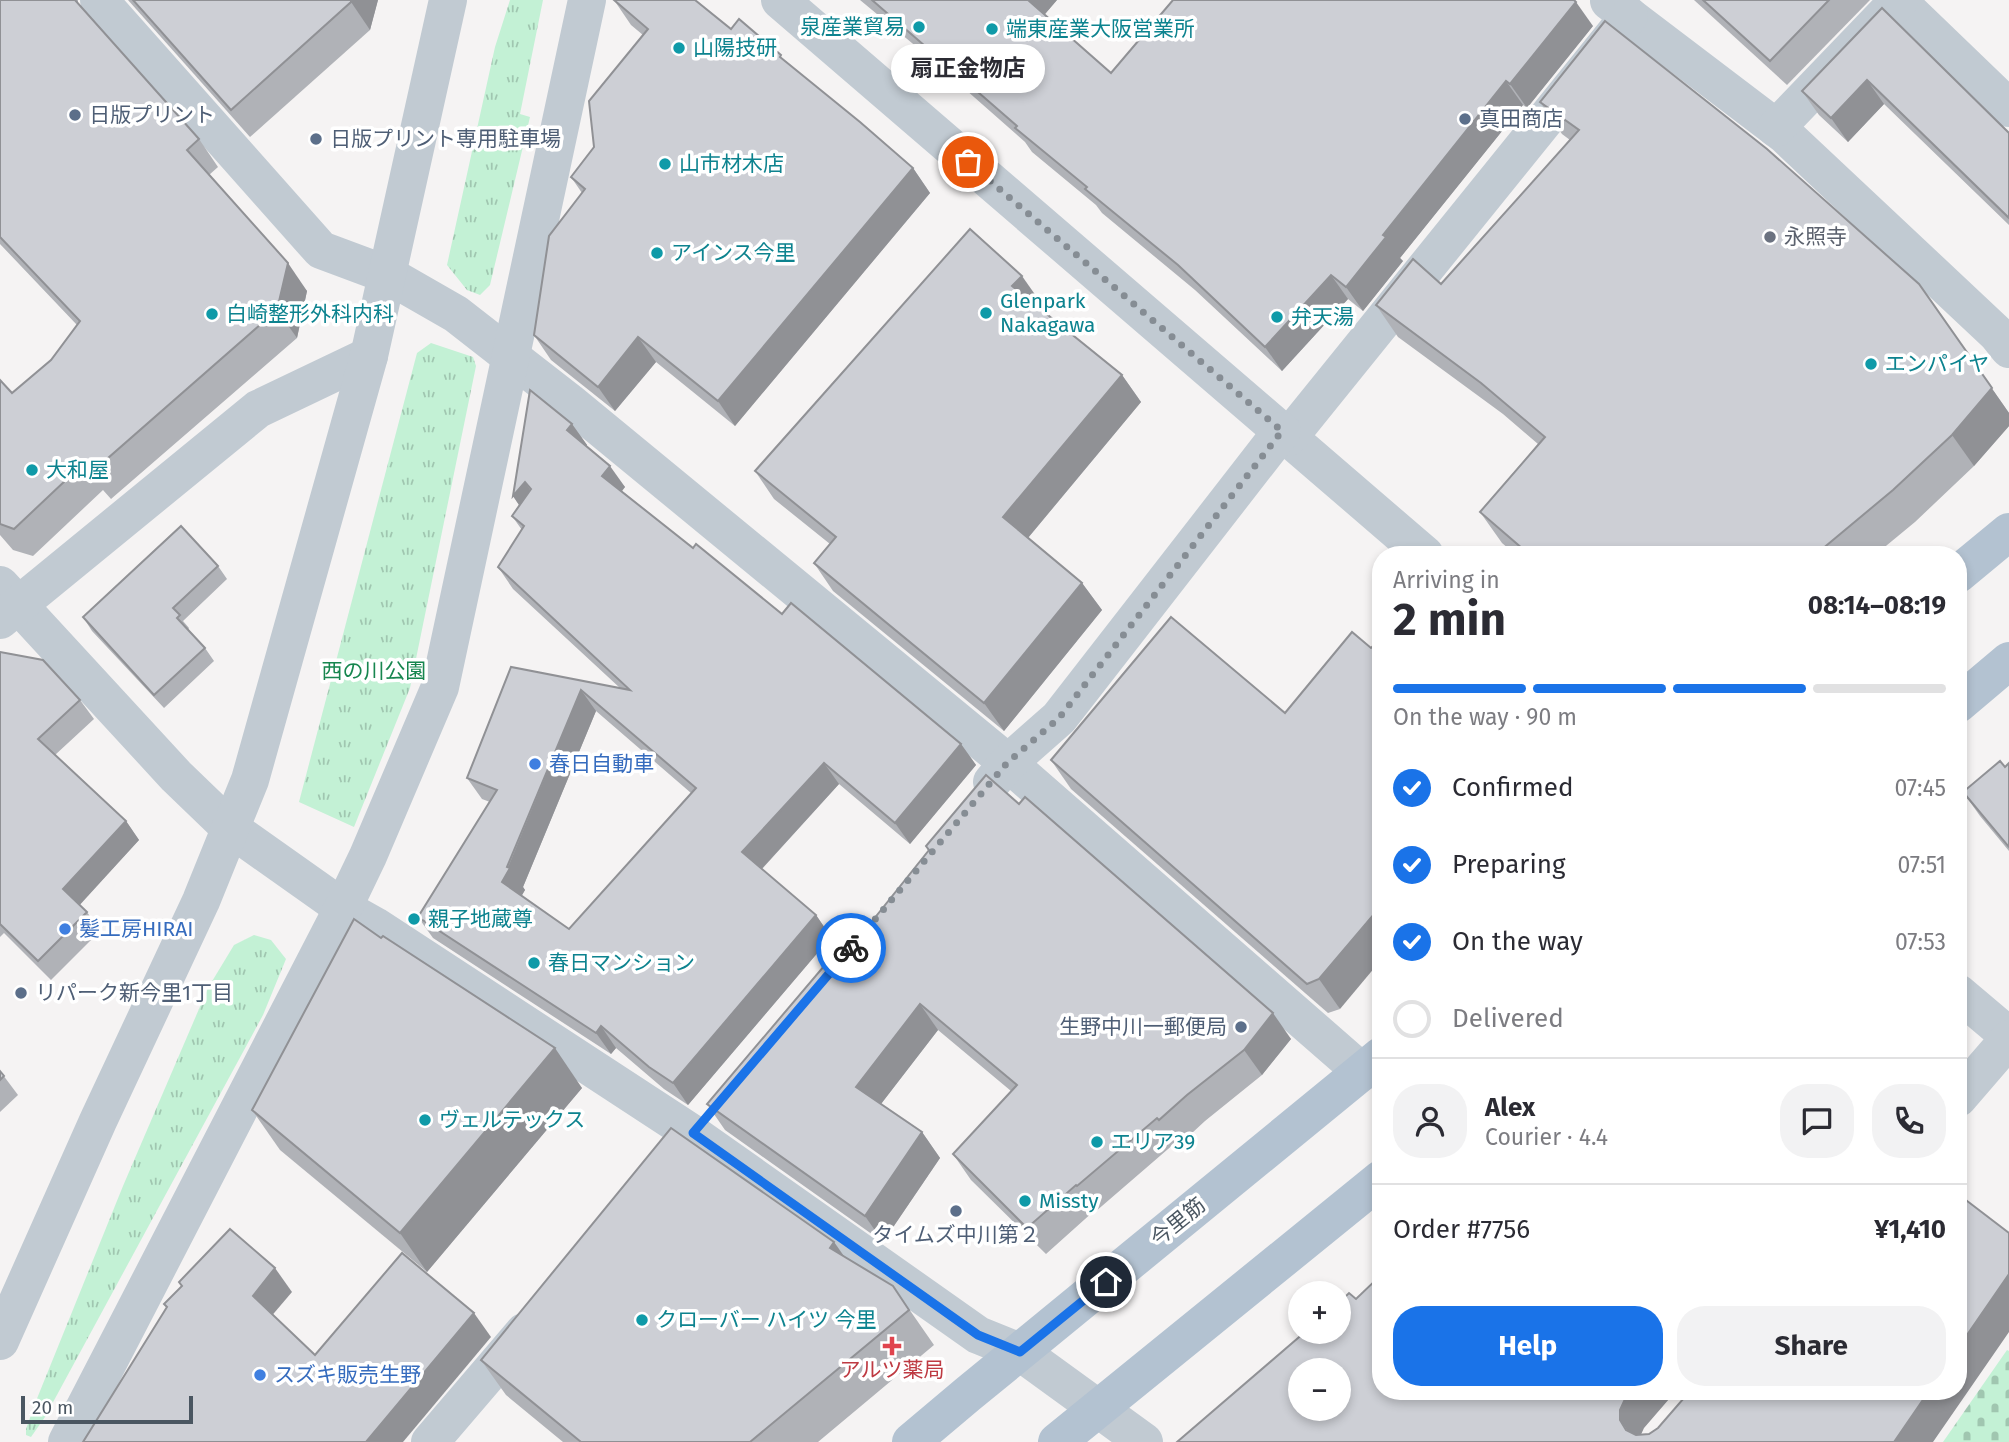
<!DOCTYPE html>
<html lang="en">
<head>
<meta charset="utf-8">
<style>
	:root { --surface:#fff; --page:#f2f2f3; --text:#2b2b33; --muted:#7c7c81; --line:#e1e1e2; --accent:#1a73e8 }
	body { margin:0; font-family:"Fira Sans","Noto Sans JP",sans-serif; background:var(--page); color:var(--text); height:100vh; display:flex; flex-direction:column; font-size:26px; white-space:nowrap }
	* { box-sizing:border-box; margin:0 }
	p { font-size:23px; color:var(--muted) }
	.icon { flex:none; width:38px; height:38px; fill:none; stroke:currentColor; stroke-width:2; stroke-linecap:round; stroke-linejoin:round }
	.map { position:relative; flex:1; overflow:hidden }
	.sheet { position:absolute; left:1372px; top:546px; width:595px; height:854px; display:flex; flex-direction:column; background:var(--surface); border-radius:28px; box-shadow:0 4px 10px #0003 }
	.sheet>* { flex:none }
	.fabs { position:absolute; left:1288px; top:1281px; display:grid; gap:14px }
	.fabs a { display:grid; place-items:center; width:63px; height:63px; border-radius:50%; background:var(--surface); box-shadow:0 4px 10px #0003; font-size:35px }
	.scale { position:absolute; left:21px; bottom:18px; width:172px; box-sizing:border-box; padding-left:7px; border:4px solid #4a5661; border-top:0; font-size:19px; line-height:24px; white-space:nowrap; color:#4a5661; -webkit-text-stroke:5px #fff; paint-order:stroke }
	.pin { position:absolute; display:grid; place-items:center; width:60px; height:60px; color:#fff; margin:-30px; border:4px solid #fff; border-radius:50%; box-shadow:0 2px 7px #0007 }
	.courier { position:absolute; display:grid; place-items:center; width:70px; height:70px; margin:-35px; border:5px solid #1a73e8; border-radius:50%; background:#fff; color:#222; box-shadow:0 2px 9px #0007 }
	.bubble { position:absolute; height:49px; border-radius:24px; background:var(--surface); box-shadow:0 4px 10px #0003; font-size:23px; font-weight:700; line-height:49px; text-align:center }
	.overview em { font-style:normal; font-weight:700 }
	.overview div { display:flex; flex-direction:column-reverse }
	.overview { display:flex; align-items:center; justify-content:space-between; height:119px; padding:0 21px }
	h1 { font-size:46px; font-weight:700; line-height:52px }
	.bar { display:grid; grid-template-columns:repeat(4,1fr); gap:10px 7px; align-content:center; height:84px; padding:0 21px }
	.bar i { height:9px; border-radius:5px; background:var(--line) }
	.bar .on { background:var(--accent) }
	.bar p { grid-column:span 4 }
	.line { display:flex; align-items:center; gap:18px; padding:0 21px; border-top:2px solid var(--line) }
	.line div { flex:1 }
	.round { display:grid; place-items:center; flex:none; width:74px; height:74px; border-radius:28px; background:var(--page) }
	ol { padding:0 21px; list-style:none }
	li { display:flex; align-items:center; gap:21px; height:77px }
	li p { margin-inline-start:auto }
	li .icon { padding:7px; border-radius:50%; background:var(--accent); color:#fff; stroke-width:4 }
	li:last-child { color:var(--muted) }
	li i { width:38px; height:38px; border:4px solid var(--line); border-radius:50% }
	.action { display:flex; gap:14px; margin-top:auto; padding:14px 21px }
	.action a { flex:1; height:80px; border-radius:28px; background:var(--accent); color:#fff; font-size:28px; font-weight:700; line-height:80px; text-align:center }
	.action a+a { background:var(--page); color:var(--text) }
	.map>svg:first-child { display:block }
	.cemetery { fill:url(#cemetery-stones) }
	.park { fill:url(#park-tufts) }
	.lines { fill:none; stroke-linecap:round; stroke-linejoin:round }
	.minor { stroke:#c1cad2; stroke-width:38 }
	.major { stroke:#b3c2d1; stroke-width:38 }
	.wall { fill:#b0b2b7; fill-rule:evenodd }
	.shaded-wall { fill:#909195 }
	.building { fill:#cdcfd5; stroke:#909195; stroke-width:2; fill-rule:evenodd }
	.done { stroke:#868d94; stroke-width:7; stroke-dasharray:0 12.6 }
	.route { stroke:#1a73e8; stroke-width:9 }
	.culture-dot { fill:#0f9aa8; stroke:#fff; stroke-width:2.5 }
	.service-dot { fill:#5c6f8a; stroke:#fff; stroke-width:2.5 }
	.worship-dot { fill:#6b7280; stroke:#fff; stroke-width:2.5 }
	.shop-dot { fill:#3f7fe0; stroke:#fff; stroke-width:2.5 }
	.health-dot { fill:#e0444e; stroke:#fff; stroke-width:2.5 }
	.labels { text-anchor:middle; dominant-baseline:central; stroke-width:7; stroke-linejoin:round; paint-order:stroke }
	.culture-label { font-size:21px; fill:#0d838f; stroke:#fff; text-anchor:start }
	.service-label { font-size:21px; fill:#4e5e75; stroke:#fff; text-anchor:start }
	.worship-label { font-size:21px; fill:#5b616d; stroke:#fff; text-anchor:start }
	.park-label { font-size:21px; fill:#17864f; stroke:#fff }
	.shop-label { font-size:21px; fill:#366cbe; stroke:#fff; text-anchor:start }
	.street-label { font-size:21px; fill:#4a5661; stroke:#fff }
	.health-label { font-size:21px; fill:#be3a42; stroke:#fff }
</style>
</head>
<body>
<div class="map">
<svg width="2009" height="1442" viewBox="0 0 2009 1442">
	<defs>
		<pattern id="cemetery-stones" width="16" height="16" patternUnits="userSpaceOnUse" patternTransform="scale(1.75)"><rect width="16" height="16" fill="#c3f1d5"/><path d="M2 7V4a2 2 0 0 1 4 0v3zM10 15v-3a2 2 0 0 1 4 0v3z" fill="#a0c6b0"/></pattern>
		<pattern id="park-tufts" width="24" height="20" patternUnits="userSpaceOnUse" patternTransform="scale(1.75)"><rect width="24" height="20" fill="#c3f1d5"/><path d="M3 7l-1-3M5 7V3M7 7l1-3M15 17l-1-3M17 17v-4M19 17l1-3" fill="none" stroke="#a0c6b0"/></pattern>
	</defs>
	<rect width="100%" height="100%" fill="#f5f3f3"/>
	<polygon class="cemetery" points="2007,1350 2009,1351 2009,1442 1943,1442"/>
	<g class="park">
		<polygon points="510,0 543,0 520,114 530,117 490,285 480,295 467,290 447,265 495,47"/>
		<polygon points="431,343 473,357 476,366 410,688 354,827 299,802 417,353"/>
		<polygon points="254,935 271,940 286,959 263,1015 45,1417 31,1437 26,1435 26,1429 36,1401 123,1186 208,988 234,945"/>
	</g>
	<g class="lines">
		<g class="minor">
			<polyline points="99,0 321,250 388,275 456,314 569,402 1008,763 1362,1072"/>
			<polyline points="780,0 1425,555"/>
			<polyline points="1609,1 1784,134 1997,334 2009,349"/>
			<polyline points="1898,1 2009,108"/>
			<polyline points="1776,128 1899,0"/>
			<polyline points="1289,437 1629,16"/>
			<polyline points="0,585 176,776 230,828 343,908 375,926 693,1134 978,1335 1020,1352 1144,1442"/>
			<polyline points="0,620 258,409 369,356"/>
			<polyline points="992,782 1008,763 1059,718 1282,431"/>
			<polyline points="1958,993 2009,1036"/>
			<polyline points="1958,1098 2009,1039"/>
			<polyline points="0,1341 98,1121 201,901 250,780 369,356 448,0"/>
			<polyline points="67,1442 343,908 368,856 440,687 587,0"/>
			<polyline points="430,1442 524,1332"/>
		</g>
		<g class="major">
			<polyline points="1958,574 2009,532"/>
			<polyline points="1958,704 2009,661"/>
			<polyline points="911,1442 968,1394 1381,1056"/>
			<polyline points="1057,1442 1381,1179"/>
		</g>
	</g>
	<g class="wall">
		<polygon points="0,0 78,0 78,3 199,139 218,167 209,175 307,291 297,338 111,499 103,490 33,556 13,550 0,535 0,380 12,393 51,360 77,325 0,244"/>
		<polygon points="128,0 378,0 370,30 250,137"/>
		<polygon points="614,0 731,29 787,62 913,168 930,193 735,426 656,362 615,411 551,360 534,335 582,193 571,177 594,147 643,35 631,25"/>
		<polygon points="860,0 1057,0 1044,15 1111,73 1593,26 1527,108 1523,105 1400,258 1403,261 1363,311 1348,299 1282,371 1195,290 1102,213 1096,205 1032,152 1025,142 924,53"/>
		<polygon points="1694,0 1870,0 1787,85"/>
		<polygon points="1882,8 2009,133 2009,225 1884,104 1848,142 1819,115 1802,91"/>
		<polygon points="1540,102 1919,284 2009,413 2009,426 1974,466 1915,522 1875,555 1516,555 1502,543 1480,512 1538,444 1503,414 1398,337 1376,305 1441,284 1570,140 1562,134"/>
		<polygon points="1041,303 1038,307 1122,375 1141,402 1028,538 1082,583 1102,610 1004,731 833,591 814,563 830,544 774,499 755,471"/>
		<path d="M572,424l15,21v1l38,41 -3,4 71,57 89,66 179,130 15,21 -66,79 -71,-60 -77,85 54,46 15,22 -143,168 -24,-16 -48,-41 -5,6 -178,-116 -15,-21 72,-115 -8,-3 -15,-21 44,-111 109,21 -107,-99 -15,-22 24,-37 -10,-14 7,-11 -6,-9zM596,711l95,82 -122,136 -48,-33 4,-6 -2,-3z"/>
		<polygon points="218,566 227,579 183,621 189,628 188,630 205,648 214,661 164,708 92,631 83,617"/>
		<polygon points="1171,617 1340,1009 1328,1013 1071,789 1051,760"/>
		<polygon points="0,652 80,700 94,719 55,755 126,821 139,840 79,905 87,912 100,931 51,980 4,933 0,937"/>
		<polygon points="2009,763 2009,851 1980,816 1963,792 2005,767"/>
		<polygon points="1019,804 1291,1039 1262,1075 1205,1121 1178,1146 1175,1143 1095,1212 1094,1211 1046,1254 971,1180 953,1154 1011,1091 938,1030 881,1104 922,1132 940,1158 883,1242 725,1130 707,1104 853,945 928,851 926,846"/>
		<polygon points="381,938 582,1088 427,1272 280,1150 252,1110"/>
		<polygon points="0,1071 18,1095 0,1112"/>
		<polygon points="834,1242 844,1256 893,1286 934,1345 818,1442 563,1442 506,1395 481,1360"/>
	</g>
	<g class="shaded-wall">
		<polygon points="351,0 378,0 370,30 351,2"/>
		<polygon points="1026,0 1057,0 1040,20"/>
		<polygon points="1576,2 1593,26 1527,108 1510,84"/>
		<polygon points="1867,80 1884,104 1848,142 1831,118"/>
		<polygon points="1506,81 1523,105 1400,258 1403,261 1363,311 1346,287 1383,235"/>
		<polygon points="913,168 930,193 735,426 718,401"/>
		<polygon points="288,263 307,291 297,338 277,310"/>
		<polygon points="1331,275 1348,299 1282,371 1265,347"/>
		<polygon points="1022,276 1041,303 1032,314 1012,286"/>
		<polygon points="1919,284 2009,413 2009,426 1974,466 1952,435"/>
		<polygon points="638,337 656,362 615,411 598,387"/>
		<polygon points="1122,375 1141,402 1022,545 1003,517"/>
		<polygon points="572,424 587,445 582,452 567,430"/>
		<polygon points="610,466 625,487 617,497 602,476"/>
		<polygon points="525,482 539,504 528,518 513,496"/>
		<polygon points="1082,583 1102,610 1004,731 984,703"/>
		<polygon points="581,690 596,711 523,887 525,890 517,904 502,882"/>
		<polygon points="961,744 976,765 910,844 895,823"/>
		<polygon points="824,763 839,784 757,874 742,852"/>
		<polygon points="126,821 139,840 77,908 63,889"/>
		<polygon points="1381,906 1381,960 1340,1009 1319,979"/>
		<polygon points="816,915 831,937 688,1105 673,1083"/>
		<polygon points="920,1004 938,1030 874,1113 856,1087"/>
		<polygon points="1273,1013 1291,1039 1262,1075 1244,1050"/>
		<polygon points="601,1026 616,1048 611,1054 596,1033"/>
		<polygon points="555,1048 582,1088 427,1272 400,1233"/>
		<polygon points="922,1132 940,1158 883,1242 865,1216"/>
		<polygon points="834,1242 859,1278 830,1248"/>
		<polygon points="275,1268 292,1292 269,1319 253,1296"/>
		<polygon points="2009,1274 2009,1332 1933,1442 1894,1442 1929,1391 1958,1391 1958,1348"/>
		<polygon points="474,1313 491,1337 403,1442 366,1442"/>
		<polygon points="1632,1391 1676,1391 1644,1428 1639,1439 1635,1442 1620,1420 1620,1410 1625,1399"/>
	</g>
	<g class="building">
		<polygon points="0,0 75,0 199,139 187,150 288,263 277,310 92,472 84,463 14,529 0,524 0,380 12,393 51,360 80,321 0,237"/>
		<polygon points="133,0 351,0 351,2 231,110"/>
		<polygon points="614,0 695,0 731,29 739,19 781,55 780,57 860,122 913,168 718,401 638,337 598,387 534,335 549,236 585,189 571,177 594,147 589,101 648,29"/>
		<polygon points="872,0 1028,0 1111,73 1173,0 1574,0 1576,2 1510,84 1506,81 1383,235 1386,237 1346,287 1331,275 1265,347 1178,265 1085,189 1087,187 1015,128 1017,126"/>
		<polygon points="1703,0 1829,0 1770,61"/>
		<polygon points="1882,8 2009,133 2009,218 1867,80 1831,118 1802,91"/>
		<polygon points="1605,21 1767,149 1919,284 1992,388 1952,435 1893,490 1815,555 1542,555 1537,551 1534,555 1530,555 1480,512 1545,437 1481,383 1376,305 1413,259 1441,284 1579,130 1540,102"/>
		<polygon points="970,229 1022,276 1012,286 1122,375 1003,517 1082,583 984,703 814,563 836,537 755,471"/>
		<path d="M530,390l42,34 -5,6 43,36 -8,10 91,72 3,-4 86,70 9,-11 170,141 -66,79 -71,-60 -82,89 74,63 -143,168 -24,-16 -48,-41 -5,7 -178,-116 79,-127 -30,-12 44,-111 119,23 -132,-123 26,-41 -12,-10 19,-27 -6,-7 -12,14zM581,690l115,98 -127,141 -67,-47 8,-14 -3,-1z"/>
		<polygon points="181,526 218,566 173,608 180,615 177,618 205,648 154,695 83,617"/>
		<polygon points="1171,617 1285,713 1352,632 1371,648 1374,645 1381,651 1381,906 1319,979 1307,984 1051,760"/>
		<polygon points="0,652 43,660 80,700 38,739 126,821 63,889 87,912 38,961 0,924"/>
		<polygon points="2000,761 2005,767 2009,763 2009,847 1963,792"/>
		<polygon points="986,775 1019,804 1025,797 1273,1013 1244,1050 1187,1095 1159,1120 1157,1118 1077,1186 1076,1185 1027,1228 953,1154 1017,1085 920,1004 856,1087 922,1132 865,1216 707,1104 847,939 853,945 929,850 926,846"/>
		<polygon points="354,919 381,938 383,936 555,1048 400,1233 252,1110"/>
		<polygon points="0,1071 4,1076 0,1080"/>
		<polygon points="671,1128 834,1242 830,1248 893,1286 909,1310 750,1442 581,1442 481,1360"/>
		<polygon points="1958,1194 2009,1233 2009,1274 1958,1348"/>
		<polygon points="230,1229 275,1268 253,1296 315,1355 402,1253 474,1313 366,1442 83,1442 167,1307 164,1304 182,1286 179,1282"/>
		<path d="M1381,1275v116h251l-7,8 -5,11v10l6,10 10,5 13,-1 9,-6 32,-37h239l-35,51h-717l128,-110h34v-29l10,-10 7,6zM1300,1370h39v39h-39z"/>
	</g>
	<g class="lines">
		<polyline class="done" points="851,948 1007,763 1059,718 1282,431 968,162"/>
		<polyline class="route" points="851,948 693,1133 978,1335 1020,1352 1106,1282"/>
	</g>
	<g class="culture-dot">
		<circle cx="919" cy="27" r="7"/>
		<circle cx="992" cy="29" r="7"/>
		<circle cx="679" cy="48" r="7"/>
		<circle cx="665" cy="164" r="7"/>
		<circle cx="657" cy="253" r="7"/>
		<circle cx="986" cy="313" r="7"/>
		<circle cx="212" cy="314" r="7"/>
		<circle cx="1277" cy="317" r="7"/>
		<circle cx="1871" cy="364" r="7"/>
		<circle cx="32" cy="470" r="7"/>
		<circle cx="414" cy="919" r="7"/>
		<circle cx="534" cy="963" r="7"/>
		<circle cx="425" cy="1120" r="7"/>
		<circle cx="1097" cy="1142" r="7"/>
		<circle cx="1025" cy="1201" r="7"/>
		<circle cx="642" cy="1320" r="7"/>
	</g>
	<g class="service-dot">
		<circle cx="75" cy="115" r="7"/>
		<circle cx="1465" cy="119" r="7"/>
		<circle cx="316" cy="139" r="7"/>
		<circle cx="21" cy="993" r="7"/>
		<circle cx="1241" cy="1027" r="7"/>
		<circle cx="956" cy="1211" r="7"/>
	</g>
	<circle class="worship-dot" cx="1770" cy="237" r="7"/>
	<g class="shop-dot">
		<circle cx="535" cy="764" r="7"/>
		<circle cx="65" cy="929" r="7"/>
		<circle cx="260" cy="1375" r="7"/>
	</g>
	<path class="health-dot" d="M888.5 1335.5h7v7h7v7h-7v7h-7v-7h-7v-7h7z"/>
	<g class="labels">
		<g class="culture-label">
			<text x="905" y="27" text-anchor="end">泉産業貿易</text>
			<text x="1006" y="29">端東産業大阪営業所</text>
			<text x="693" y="48">山陽技研</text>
			<text x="679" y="164">山市材木店</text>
			<text x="671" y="253">アインス今里</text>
			<text x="1000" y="301">Glenpark<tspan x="1000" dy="24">Nakagawa</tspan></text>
			<text x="226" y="314">白崎整形外科内科</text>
			<text x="1291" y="317">弁天湯</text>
			<text x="1885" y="364">エンパイヤ</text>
			<text x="46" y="470">大和屋</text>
			<text x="428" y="919">親子地蔵尊</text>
			<text x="548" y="963">春日マンション</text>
			<text x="439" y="1120">ヴェルテックス</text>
			<text x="1111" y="1142">エリア39</text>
			<text x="1039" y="1201">Missty</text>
			<text x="656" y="1320">クローバー ハイツ 今里</text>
		</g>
		<g class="service-label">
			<text x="89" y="115">日版プリント</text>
			<text x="1479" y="119">真田商店</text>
			<text x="330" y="139">日版プリント専用駐車場</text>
			<text x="35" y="993">リパーク新今里1丁目</text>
			<text x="1227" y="1027" text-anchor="end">生野中川一郵便局</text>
			<text x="956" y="1235" text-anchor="middle">タイムズ中川第２</text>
		</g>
		<g class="worship-label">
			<text x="1784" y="237">永照寺</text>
		</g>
		<g class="park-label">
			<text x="374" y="671">西の川公園</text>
		</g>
		<g class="shop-label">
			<text x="549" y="764">春日自動車</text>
			<text x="79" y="929">髪工房HIRAI</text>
			<text x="274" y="1375">スズキ販売生野</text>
		</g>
		<g class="street-label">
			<text transform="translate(1178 1222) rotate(-39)">今里筋</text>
		</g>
		<g class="health-label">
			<text x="892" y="1370">アルツ薬局</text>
		</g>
	</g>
</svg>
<div class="fabs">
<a>+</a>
<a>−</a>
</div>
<div class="scale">20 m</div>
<div class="pin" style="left:968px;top:162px;background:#ea580c"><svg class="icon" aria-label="bag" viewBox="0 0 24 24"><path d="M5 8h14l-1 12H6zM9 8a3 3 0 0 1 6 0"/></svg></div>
<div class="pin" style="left:1106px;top:1282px;background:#1f2937"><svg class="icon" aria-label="home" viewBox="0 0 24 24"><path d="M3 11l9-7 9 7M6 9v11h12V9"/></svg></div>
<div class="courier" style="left:851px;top:948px"><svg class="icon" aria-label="bike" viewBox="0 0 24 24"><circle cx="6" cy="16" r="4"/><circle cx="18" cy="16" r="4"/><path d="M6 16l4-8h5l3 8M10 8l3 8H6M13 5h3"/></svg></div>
<div class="bubble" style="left:891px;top:44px;width:154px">扇正金物店</div>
<section class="sheet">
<div class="overview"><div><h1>2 min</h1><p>Arriving in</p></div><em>08:14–08:19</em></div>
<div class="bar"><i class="on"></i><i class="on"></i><i class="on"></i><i></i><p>On the way · 90 m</p></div>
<ol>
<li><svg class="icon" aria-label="check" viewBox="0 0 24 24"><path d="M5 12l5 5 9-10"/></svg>Confirmed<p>07:45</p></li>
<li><svg class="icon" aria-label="check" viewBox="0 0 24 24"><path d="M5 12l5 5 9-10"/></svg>Preparing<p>07:51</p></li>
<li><svg class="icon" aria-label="check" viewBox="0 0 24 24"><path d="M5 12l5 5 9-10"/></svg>On the way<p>07:53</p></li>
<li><i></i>Delivered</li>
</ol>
<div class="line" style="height:126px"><a class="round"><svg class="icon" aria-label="person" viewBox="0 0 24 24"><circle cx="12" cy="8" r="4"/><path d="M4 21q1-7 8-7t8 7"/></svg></a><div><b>Alex</b><p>Courier · 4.4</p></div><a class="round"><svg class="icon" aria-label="chat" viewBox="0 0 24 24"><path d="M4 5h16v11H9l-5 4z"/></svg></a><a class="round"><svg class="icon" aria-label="phone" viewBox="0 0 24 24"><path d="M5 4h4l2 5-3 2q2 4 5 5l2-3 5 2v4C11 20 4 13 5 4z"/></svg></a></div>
<div class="line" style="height:91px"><div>Order #7756</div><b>¥1,410</b></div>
<div class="action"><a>Help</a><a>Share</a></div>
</section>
</div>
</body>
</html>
